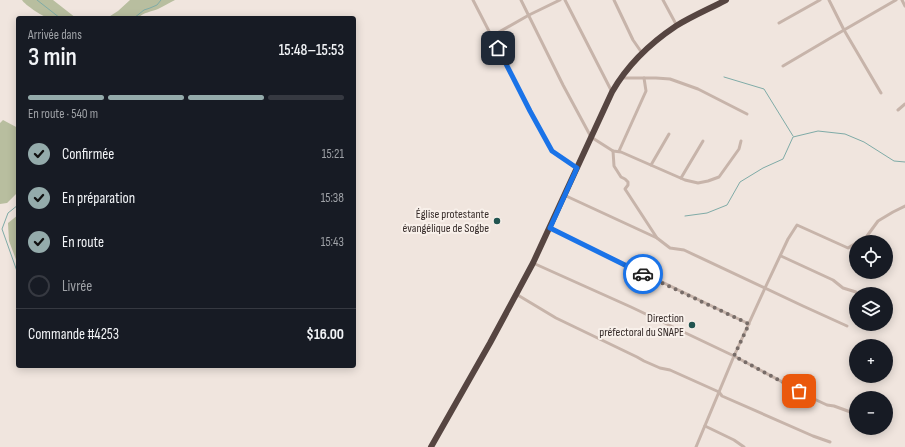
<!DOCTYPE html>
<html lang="fr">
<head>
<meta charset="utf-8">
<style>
	:root { --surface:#171b24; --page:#242831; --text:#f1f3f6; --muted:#9ea1a6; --line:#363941; --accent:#94abab }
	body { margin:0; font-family:"Sofia Sans Condensed",sans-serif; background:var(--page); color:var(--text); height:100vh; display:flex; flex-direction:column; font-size:15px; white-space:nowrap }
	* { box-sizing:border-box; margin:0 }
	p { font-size:13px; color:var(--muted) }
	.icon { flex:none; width:22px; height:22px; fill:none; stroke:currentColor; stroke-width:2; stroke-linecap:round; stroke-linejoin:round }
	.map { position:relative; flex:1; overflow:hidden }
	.panel { position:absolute; left:16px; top:16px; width:340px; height:352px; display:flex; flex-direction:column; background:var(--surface); border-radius:4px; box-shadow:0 2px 10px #0003 }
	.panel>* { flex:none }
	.controls { position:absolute; left:849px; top:235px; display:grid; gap:8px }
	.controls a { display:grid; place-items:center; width:44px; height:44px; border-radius:50%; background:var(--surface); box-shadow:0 2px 10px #0003; font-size:20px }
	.pin { position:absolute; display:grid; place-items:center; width:34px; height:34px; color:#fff; margin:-17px; border-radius:8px; box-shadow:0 2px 6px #0006 }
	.courier { position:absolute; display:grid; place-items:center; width:40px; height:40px; margin:-20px; border:3px solid #1a73e8; border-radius:50%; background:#fff; color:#222; box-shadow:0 1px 5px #0007 }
	.summary em { font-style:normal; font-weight:600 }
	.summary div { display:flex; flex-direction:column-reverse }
	.summary { display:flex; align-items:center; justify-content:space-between; height:68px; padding:0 12px }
	h1 { font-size:26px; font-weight:600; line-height:30px }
	.bar { display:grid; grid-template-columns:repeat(4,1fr); gap:6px 4px; align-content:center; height:48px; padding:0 12px }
	.bar i { height:5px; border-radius:3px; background:var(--line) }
	.bar .active { background:var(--accent) }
	.bar p { grid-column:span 4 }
	.line { display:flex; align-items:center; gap:10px; padding:0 12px; border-top:1px solid var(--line) }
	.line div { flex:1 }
	ol { padding:0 12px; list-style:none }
	li { display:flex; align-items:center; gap:12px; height:44px }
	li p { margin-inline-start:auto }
	li .icon { padding:4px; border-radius:50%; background:var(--accent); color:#111; stroke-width:4 }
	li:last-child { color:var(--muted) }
	li i { width:22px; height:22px; border:2px solid var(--line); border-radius:50% }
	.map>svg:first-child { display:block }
	.green { fill:#b8be9f }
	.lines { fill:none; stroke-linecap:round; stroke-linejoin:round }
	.stream { stroke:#7faba7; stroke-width:1 }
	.street { stroke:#c7b4aa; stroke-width:3 }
	.highway { stroke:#564541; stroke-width:6 }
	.done { stroke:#776c68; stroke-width:4; stroke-dasharray:0 7.2 }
	.route { stroke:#1a73e8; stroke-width:5 }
	.poi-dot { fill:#225450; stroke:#f8f0ea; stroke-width:1.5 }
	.labels { text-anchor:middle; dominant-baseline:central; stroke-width:4; stroke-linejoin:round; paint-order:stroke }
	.poi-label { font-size:12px; fill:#362b29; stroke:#f8f0ea; text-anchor:end }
</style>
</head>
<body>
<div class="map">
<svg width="905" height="447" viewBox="0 0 905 447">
	<rect width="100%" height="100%" fill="#f0e5de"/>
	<g class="green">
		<path d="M22,0h31l23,18c-7,0 -23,2 -28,0 -6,-2 -23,-13 -26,-18z"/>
		<path d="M130,0h45c-6,3 -11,6 -17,9 -7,3 -14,3 -20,9h-31l11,-7z"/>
		<polygon points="3,120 18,128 18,156 16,172 18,180 18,192 7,203 0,204 0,123"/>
		<polygon points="18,215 18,265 9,241 8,223"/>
	</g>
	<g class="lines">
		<g class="stream">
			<polyline points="37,0 60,18"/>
			<polyline points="134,18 144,10 150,8 157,5 161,0"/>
			<polyline points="724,77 764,89 793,136"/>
			<polyline points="18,205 8,213 2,229 18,274"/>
			<polyline points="685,216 707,213 727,205 740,182 763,168 783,159 793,137 818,131 845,134 864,142 894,161 905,162"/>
		</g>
		<g class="street">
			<polyline points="473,0 510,72 552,151 577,168"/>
			<polyline points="521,0 563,85 591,137 613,151 621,152 685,180 698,183 708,181 719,177 739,149 741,141"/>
			<polyline points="565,0 612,92"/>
			<polyline points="614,0 633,40 642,53"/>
			<polyline points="663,0 677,26"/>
			<polyline points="829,0 844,30 881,93"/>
			<polyline points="902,0 905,6"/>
			<polyline points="779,23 820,0"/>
			<polyline points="492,36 529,15 560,0"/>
			<polyline points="783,66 844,30 896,0"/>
			<polyline points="623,78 656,78 670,79 698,89 747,114"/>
			<polyline points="898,110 905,104"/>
			<polyline points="613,151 614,166 621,177 625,179 628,182 628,185 625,189 657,238"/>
			<polyline points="619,151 646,91 644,78"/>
			<polyline points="651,165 669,134"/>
			<polyline points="681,178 703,141"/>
			<polyline points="564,195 657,238 670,248 684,250 803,306 847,326"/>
			<polyline points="550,228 749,324"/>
			<polyline points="858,242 867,236 878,221 893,212 905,206"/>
			<polyline points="781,256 833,280 843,288 856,292"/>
			<polyline points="533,263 631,307 734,356 812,398 827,405 834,406 856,414"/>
			<polyline points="516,294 556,318 637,357 644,361 660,368 670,370 719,392 722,396 813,436 830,442"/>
			<polyline points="705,426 734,440 744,447"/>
			<polyline points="696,447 734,356 765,288 788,239 797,225 848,248 856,243"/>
		</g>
		<path class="highway" d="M431,447l59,-104 43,-80 79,-171c16,-28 37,-48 64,-66 16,-10 33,-17 50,-26"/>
	</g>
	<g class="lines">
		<polyline class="done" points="643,274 749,324 734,356 799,391"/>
		<polyline class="route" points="498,48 530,111 552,151 577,168 550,228 643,274"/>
	</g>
	<g class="poi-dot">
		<circle cx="497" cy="221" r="4"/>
		<circle cx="692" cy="325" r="4"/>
	</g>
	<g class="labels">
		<g class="poi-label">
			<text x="489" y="214">Église protestante<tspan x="489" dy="14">évangélique de Sogbe</tspan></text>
			<text x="684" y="318">Direction<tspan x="684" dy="14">préfectoral du SNAPE</tspan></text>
		</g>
	</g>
</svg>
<div class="controls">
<a><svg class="icon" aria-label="locate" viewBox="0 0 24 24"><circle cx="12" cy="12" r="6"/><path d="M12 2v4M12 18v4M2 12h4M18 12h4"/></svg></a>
<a><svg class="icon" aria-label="layers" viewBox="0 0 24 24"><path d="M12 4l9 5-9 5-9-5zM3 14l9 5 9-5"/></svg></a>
<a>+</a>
<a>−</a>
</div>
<div class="pin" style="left:799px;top:391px;background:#ea580c"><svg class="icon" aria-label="bag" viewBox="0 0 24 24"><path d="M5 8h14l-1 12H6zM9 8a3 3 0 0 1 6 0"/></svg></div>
<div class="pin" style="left:498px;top:48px;background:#1f2937"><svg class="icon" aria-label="home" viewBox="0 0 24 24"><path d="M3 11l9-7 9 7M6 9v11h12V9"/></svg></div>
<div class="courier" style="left:643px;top:274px"><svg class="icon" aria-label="car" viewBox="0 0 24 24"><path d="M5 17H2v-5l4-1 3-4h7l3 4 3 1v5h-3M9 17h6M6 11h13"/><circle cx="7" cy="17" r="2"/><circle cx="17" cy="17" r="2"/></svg></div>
<section class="panel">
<div class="summary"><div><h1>3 min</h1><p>Arrivée dans</p></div><em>15:48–15:53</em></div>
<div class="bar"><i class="active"></i><i class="active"></i><i class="active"></i><i></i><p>En route · 540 m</p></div>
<ol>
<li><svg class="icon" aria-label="check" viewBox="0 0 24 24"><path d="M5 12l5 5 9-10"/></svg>Confirmée<p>15:21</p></li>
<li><svg class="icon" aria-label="check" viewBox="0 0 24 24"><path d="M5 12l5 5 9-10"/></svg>En préparation<p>15:38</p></li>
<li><svg class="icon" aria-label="check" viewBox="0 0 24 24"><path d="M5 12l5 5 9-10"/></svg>En route<p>15:43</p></li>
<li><i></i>Livrée</li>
</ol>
<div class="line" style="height:52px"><div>Commande #4253</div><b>$16.00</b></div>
</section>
</div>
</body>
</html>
